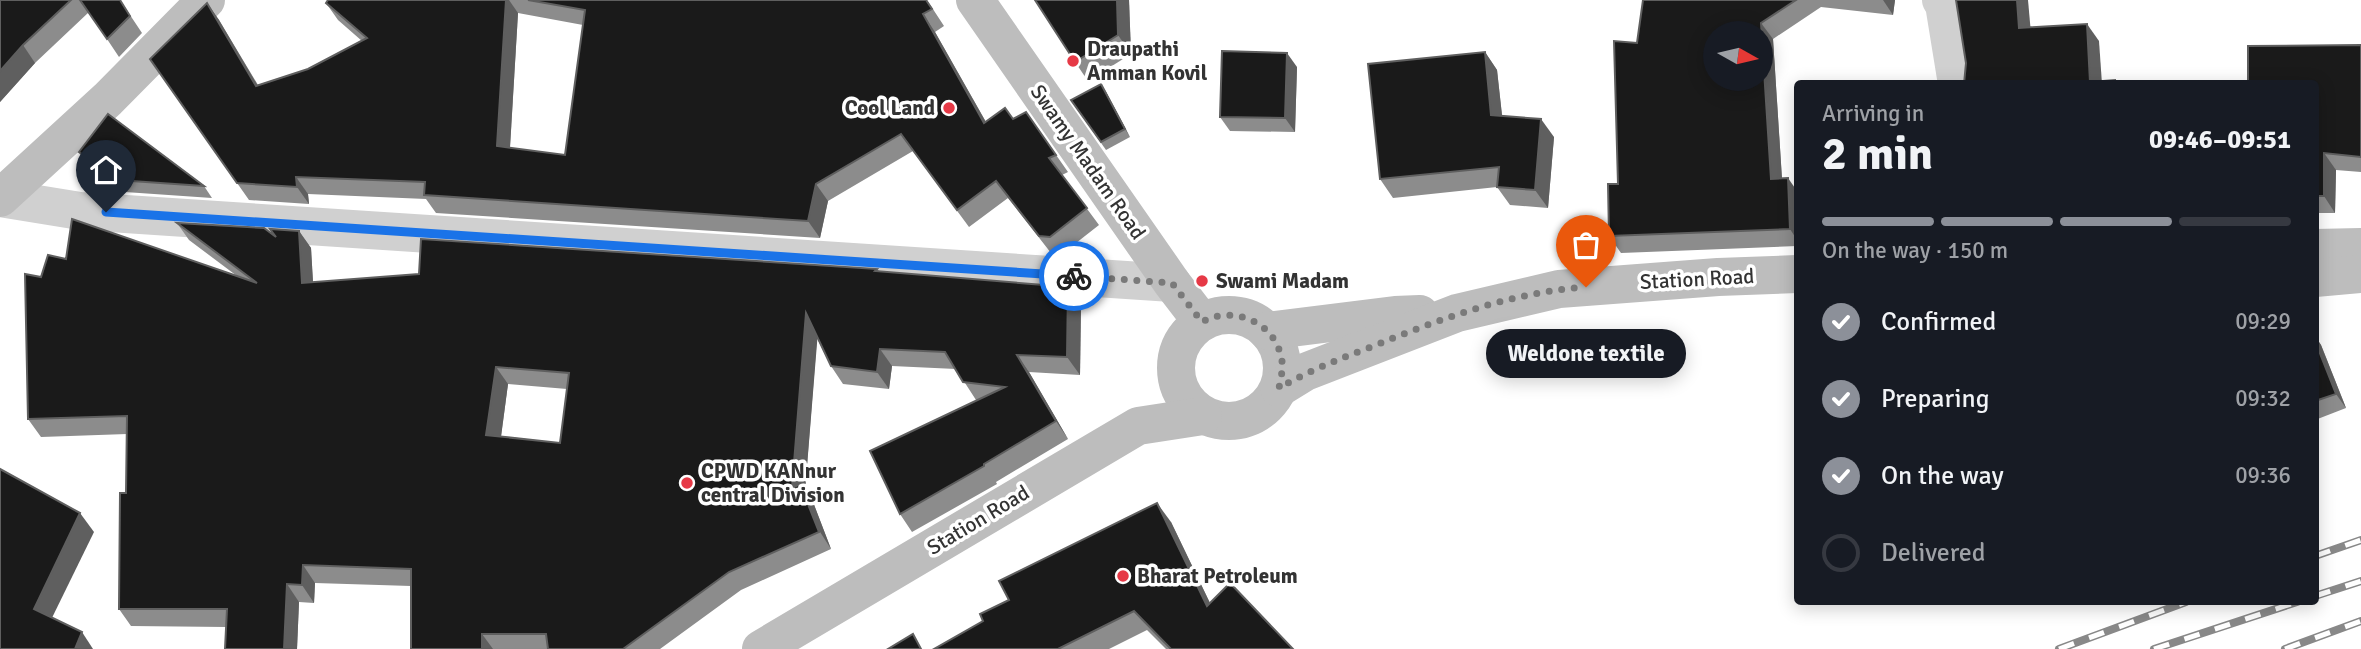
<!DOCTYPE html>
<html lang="en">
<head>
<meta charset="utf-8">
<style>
	:root { --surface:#171b24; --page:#242831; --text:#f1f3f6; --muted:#9ea1a6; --line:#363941; --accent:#8c9099 }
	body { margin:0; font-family:Signika,sans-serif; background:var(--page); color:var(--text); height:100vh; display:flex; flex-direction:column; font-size:26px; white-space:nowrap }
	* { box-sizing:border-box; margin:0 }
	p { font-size:23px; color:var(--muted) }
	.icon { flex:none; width:38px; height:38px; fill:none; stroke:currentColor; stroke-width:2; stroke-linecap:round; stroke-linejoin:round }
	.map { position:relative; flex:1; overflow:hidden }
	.side { position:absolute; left:1794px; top:80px; width:525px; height:525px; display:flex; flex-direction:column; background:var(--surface); border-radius:7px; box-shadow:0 4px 18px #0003 }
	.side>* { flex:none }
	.needle { width:46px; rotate:98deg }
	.fabs { position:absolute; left:1703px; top:21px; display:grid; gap:14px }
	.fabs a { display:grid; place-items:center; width:70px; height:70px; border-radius:50%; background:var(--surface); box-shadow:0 4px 18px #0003; font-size:35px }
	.pin { position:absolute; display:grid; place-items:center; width:60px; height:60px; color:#fff; margin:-72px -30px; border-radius:50% 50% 50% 0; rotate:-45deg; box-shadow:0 0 7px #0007 }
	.pin .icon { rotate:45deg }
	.courier { position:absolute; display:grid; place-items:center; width:70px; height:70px; margin:-35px; border:5px solid #1a73e8; border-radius:50%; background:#fff; color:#222; box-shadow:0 2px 9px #0007 }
	.bubble { position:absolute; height:49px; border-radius:24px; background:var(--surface); box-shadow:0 4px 18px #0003; font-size:23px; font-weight:800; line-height:49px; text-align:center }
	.overview em { font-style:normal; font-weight:800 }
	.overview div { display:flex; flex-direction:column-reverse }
	.overview { display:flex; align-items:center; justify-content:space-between; height:119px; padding:0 28px }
	h1 { font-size:46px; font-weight:800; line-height:52px }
	.bar { display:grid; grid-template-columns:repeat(4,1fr); gap:10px 7px; align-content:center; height:84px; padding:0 28px }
	.bar i { height:9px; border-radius:5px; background:var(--line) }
	.bar .current { background:var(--accent) }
	.bar p { grid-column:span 4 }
	ol { padding:0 28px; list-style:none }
	li { display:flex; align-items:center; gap:21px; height:77px }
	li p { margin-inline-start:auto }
	li .icon { padding:7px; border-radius:50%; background:var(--accent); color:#fff; stroke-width:4 }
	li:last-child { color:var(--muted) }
	li i { width:38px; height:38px; border:4px solid var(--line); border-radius:50% }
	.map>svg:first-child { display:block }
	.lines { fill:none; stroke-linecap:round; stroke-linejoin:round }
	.street { stroke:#d0d0d0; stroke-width:38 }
	.secondary { stroke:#bdbdbd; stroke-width:38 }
	.rail-casing { stroke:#888; stroke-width:8 }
	.rail { stroke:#fff; stroke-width:5; stroke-dasharray:16; stroke-linecap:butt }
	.wall { fill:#8c8c8c; fill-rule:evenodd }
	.shaded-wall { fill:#5f5f5f }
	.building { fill:#1a1a1a; stroke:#5f5f5f; stroke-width:2; fill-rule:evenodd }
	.done { stroke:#7a7a7a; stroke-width:7; stroke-dasharray:0 12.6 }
	.route { stroke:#1a73e8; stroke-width:9 }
	.poi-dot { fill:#e63946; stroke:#fff; stroke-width:2.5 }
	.labels { text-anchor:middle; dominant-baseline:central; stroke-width:7; stroke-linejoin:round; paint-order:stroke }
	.poi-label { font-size:21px; font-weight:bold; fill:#333; stroke:#fff; text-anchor:start }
	.street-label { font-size:21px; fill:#333; stroke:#fff }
</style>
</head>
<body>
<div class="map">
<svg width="2361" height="649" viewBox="0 0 2361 649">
	<rect width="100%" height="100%" fill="#fff"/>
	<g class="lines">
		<g class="street">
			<polyline points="1941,0 1944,4 1957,84"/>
			<polyline points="0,198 80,211 1172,283"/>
		</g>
		<g class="secondary">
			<polyline points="975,0 1172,283 1202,322"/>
			<polyline points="0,198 108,99 206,0"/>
			<polyline points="2315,248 2361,247"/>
			<polyline points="2315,278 2361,274"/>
			<circle cx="1229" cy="368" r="53"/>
			<polyline points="1267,331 1395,315 1420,314"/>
			<polyline points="1279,388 1305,372 1457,313 1559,289 1718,277 1797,274"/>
			<polyline points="761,649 1138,426 1203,416"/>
		</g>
		<defs>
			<g id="rail">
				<polyline points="2315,556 2361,540"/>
				<polyline points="2315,596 2361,581"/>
				<polyline points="2059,649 2186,602"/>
				<polyline points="2154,649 2297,602"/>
				<polyline points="2285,649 2361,621"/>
			</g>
		</defs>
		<use href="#rail" class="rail-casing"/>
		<use href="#rail" class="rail"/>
	</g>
	<g class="wall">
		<polygon points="0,0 120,0 142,33 119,57 89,12 35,63 0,102"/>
		<path d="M328,0h599l17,26 -9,6 51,90 27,-3 13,-7 42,60 -6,3 37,50 -37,29 -11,-1 -43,-55 -39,29 -56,-76 -85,50 -8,37 -384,-25 -10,-14 -118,-5 1,10 -60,-4 -99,-141 57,-56 12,17 39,65 50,-16 54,-28 -24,-21 -12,-17zM518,13l65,12 -18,130 -55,-7z"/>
		<polygon points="1129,0 1131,54 1088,81 1075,62"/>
		<polygon points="1643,0 1895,0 1893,15 1821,7 1773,39 1782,178 1797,191 1797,246 1621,253 1609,236 1618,184"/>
		<polygon points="2361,45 2361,172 2336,170 2335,213 2315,213 2315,84"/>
		<polygon points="1485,52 1497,70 1502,116 1554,137 1548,208 1510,205 1497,187 1393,198 1380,179"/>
		<polygon points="1297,67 1295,132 1230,131 1220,117"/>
		<polygon points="1101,84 1106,92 1130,137 1106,150 1071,100"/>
		<polygon points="79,152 204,186 212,198 125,192 88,164"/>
		<path d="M177,223l99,14 23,-6 12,17 2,34 564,-13 2,2 202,33 -1,71 -51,-3 39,67 -72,43 1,2 -85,48 -12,-18 78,-114h-2l-20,-31 -64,-3 -3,23 -46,-5 -12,-18 -14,-28 -12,153 8,11 18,47 -90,41 -81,59h-249v-63l-96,-3 -1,20 -15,-1 -2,47h-72l1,-22 -95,-1 -12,-17 7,-116 1,-59 -86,3 -13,-18 13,-142 25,-18 171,17 -48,-36zM508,384l59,5 -7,54 -59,-7z"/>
		<polygon points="2315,336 2321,345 2346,408 2315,420"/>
		<polygon points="1171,522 1210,603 1293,649 1166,649 1147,630 1109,649 934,649"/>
	</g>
	<g class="shaded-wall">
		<polygon points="506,0 509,0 518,13 509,163 497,146"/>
		<polygon points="1117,0 1129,0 1131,54 1118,35"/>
		<polygon points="1883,0 1895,0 1893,15"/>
		<polygon points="2017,0 2028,0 2032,45 2019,28"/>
		<polygon points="207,3 219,20 268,103 256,86"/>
		<polygon points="923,14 935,32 996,140 984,123"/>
		<polygon points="1761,23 1773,39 1783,195 1771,179"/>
		<polygon points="2087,24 2099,41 2102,84 2090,82"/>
		<polygon points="23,45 35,63 0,102 0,71"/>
		<polygon points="1485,52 1497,70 1504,133 1491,115"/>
		<polygon points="1287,53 1297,67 1295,132 1285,118"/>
		<polygon points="1101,84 1106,92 1130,137 1125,129"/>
		<polygon points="1541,119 1554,137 1548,208 1535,190"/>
		<polygon points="2324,153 2336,170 2335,213 2324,196"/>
		<polygon points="296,177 308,194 309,204 297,187"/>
		<polygon points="1788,178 1797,191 1797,240 1790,229"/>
		<polygon points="816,184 828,201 820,238 808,221"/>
		<polygon points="299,231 311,248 314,300 302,283"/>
		<polygon points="1068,287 1081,304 1080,375 1067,357"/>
		<polygon points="806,313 818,331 805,491 813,502 831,549 792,488"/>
		<polygon points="2315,336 2321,345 2346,408 2336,394 2315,341"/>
		<polygon points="880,349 892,366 889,389 877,372"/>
		<polygon points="1017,355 1029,372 1068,439 1056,421"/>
		<polygon points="496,367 508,384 499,452 486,435"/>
		<polygon points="1157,503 1171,522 1220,624 1207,606"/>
		<polygon points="80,513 94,532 47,628 34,609"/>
		<polygon points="303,565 315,583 314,603 302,585"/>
		<polygon points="287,584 299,602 297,649 284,649"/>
		<polygon points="82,632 93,649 75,649"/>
		<polygon points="482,634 493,649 482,649"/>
	</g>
	<g class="building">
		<polygon points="0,0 71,0 23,45 0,71"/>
		<polygon points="80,0 120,0 130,16 107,39"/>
		<polygon points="328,0 506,0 497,146 565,155 585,10 528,0 926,0 932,9 923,14 984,123 1005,108 1013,119 1026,112 1056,155 1049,158 1087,208 1050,237 1039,236 996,181 957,210 901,134 816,184 808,221 424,195 425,182 296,177 297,187 237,183 150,59 207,3 256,86 308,69 367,38 326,3"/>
		<polygon points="1035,0 1117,0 1118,35 1075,62"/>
		<path d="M1643,0h153l-35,23 10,156 17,-1 2,51 -181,7 -1,-52h10l-4,-143 23,2zM1715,33h45v46h-45z"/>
		<polygon points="1956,0 2017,0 2019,28 2087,24 2090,82 2115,80 2115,84 1964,84 1966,63"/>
		<polygon points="2361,45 2361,157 2324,153 2324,196 2315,196 2315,84 2248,84 2248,46"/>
		<polygon points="1222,51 1287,53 1285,118 1220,117"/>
		<polygon points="1485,52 1491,115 1541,119 1535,190 1497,187 1499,167 1380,179 1368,64"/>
		<polygon points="1101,84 1125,129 1101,142 1071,100"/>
		<polygon points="108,114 204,186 117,180 79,152"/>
		<path d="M72,219l185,64 -80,-60 87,5 12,9 -6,-8 29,2 3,52 117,-9 2,-35 456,30 -2,2 193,16 -1,70 -50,-2 39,66 -72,43v2l-84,48 -30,-63 135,-64 -42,-5 -18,-30 -65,-3 -3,23 -46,-6 -25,-53 -14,175 8,-4 19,48 -90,40 -106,77h-75l-2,-15h-64v15h-71v-80l-108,-4 -1,20 -15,-1 -3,65h-59l2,-40h-108l1,-116h6l1,-77 -99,3 -3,-145 16,3 7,-22 18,4zM496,367l73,6 -9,70 -74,-8z"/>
		<polygon points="2315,341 2336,394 2315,401"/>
		<polygon points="0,469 80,513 34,609 82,632 75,649 0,649"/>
		<polygon points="1157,503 1207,606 1230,583 1293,649 1171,649 1134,611 1058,649 934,649 983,621 980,614 1009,600 999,581"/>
		<polygon points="913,634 921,649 888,649"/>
	</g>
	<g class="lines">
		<path class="done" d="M1074,276l98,7 30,39c30,-17 71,-1 79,34 3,11 0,21 -2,32 31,-18 63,-30 97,-43 67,-27 137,-53 210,-58"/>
		<polyline class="route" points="106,212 1074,276"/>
	</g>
	<g class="poi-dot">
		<circle cx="1073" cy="61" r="7"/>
		<circle cx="949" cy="108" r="7"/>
		<circle cx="1202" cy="281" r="7"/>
		<circle cx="687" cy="483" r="7"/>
		<circle cx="1123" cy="576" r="7"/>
	</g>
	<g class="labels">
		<g class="poi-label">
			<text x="1087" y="49">Draupathi<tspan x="1087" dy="24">Amman Kovil</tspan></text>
			<text x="935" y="108" text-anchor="end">Cool Land</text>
			<text x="1216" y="281">Swami Madam</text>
			<text x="701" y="471">CPWD KANnur<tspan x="701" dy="24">central Division</tspan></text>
			<text x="1137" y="576">Bharat Petroleum</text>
		</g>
		<g class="street-label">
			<text transform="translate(1088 162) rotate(55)">Swamy Madam Road</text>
			<text transform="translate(1697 279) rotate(-3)">Station Road</text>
			<text transform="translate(978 520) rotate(-31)">Station Road</text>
		</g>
	</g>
</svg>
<div class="fabs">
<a><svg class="needle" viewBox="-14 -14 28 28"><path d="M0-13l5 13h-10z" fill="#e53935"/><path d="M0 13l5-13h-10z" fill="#9ea1a6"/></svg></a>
</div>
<div class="pin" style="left:1586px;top:287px;background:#ea580c"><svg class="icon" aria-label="bag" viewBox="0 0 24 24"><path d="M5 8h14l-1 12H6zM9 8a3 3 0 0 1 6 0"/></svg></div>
<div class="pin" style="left:106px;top:212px;background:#1f2937"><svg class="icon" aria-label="home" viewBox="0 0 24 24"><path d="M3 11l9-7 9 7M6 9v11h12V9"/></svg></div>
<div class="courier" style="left:1074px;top:276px"><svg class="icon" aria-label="bike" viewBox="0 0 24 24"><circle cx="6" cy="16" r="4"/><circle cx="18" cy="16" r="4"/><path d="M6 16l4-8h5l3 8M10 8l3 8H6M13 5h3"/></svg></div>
<div class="bubble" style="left:1486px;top:329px;width:200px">Weldone textile</div>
<section class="side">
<div class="overview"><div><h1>2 min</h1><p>Arriving in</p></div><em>09:46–09:51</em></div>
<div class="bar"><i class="current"></i><i class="current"></i><i class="current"></i><i></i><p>On the way · 150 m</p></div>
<ol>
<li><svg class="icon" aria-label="check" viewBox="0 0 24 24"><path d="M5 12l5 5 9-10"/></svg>Confirmed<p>09:29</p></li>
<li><svg class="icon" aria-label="check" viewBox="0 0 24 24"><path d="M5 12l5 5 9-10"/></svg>Preparing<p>09:32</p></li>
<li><svg class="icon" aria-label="check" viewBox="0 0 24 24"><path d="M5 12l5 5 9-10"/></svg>On the way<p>09:36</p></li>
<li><i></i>Delivered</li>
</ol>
</section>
</div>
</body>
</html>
